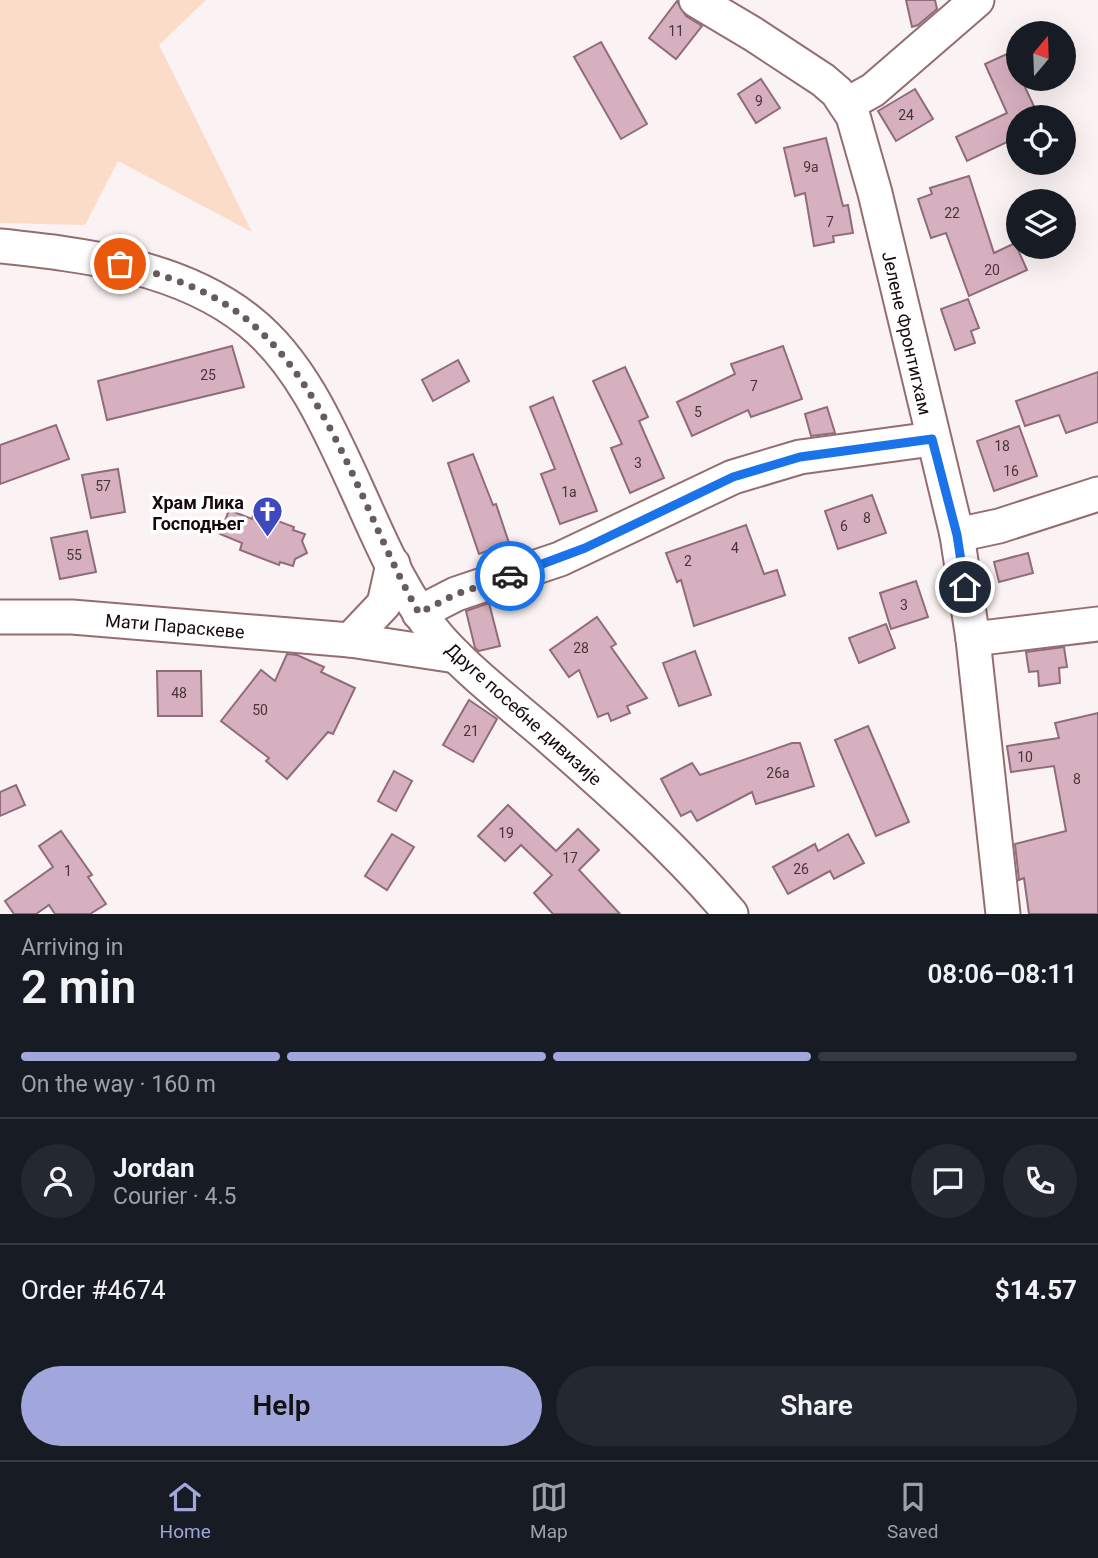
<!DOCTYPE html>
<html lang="en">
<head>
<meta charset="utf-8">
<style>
	:root { --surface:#171b24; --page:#242831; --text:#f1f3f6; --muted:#9ea1a6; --line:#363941; --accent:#a1a6dc }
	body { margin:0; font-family:Roboto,sans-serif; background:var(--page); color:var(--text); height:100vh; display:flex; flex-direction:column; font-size:26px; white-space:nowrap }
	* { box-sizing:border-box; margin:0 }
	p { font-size:23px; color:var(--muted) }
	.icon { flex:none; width:38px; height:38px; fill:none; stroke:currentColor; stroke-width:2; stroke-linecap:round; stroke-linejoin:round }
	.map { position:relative; height:914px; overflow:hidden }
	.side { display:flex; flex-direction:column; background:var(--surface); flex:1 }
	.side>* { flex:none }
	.needle { width:46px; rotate:19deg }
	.fabs { position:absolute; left:1006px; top:21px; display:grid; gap:14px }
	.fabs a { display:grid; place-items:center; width:70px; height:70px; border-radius:50%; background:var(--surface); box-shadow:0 7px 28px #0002; font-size:35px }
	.pin { position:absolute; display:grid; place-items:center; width:60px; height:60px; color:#fff; margin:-30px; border:4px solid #fff; border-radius:50%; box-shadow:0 2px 7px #0007 }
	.courier { position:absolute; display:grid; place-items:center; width:70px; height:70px; margin:-35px; border:5px solid #1a73e8; border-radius:50%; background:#fff; color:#222; box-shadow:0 2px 9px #0007 }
	.head em { font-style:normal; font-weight:600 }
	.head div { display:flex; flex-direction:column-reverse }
	.head { display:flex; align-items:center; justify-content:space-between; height:119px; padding:0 21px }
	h1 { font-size:46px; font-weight:600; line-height:52px }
	.bar { display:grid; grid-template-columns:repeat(4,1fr); gap:10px 7px; align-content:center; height:84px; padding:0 21px }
	.bar i { height:9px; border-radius:5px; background:var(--line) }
	.bar .active { background:var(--accent) }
	.bar p { grid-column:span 4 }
	.line { display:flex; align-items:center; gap:18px; padding:0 21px; border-top:2px solid var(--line) }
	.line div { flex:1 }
	.round { display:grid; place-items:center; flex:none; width:74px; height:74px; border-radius:37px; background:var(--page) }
	.cta { display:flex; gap:14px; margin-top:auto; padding:14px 21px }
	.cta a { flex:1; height:80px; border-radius:42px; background:var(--accent); color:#111; font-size:28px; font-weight:600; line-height:80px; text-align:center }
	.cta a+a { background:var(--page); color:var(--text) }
	.tabs { display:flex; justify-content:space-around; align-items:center; height:98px; border-top:2px solid var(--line); background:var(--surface); font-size:19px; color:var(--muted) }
	.tabs a { display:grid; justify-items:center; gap:4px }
	.tabs .active { color:var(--accent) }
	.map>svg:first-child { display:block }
	.green { fill:#fbdcc9 }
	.building { fill:#d7b0bf; stroke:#906c7a; stroke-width:2 }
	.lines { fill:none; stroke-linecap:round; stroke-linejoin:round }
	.minor-casing { stroke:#946d71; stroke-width:37 }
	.minor { stroke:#fff; stroke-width:33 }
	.done { stroke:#675b5c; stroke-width:7; stroke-dasharray:0 12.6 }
	.route { stroke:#1a73e8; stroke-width:9 }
	.labels { text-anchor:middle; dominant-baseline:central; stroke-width:7; stroke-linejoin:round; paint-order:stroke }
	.number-label { font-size:14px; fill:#483338 }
	.street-label { font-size:18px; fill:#18090b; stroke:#fff }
	.poi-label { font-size:18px; font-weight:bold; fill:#18090b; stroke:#fff; text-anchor:end }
</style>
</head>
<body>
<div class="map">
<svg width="1098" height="914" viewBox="0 0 1098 914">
	<rect width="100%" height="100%" fill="#fbf2f3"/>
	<polygon class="green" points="0,0 206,0 159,45 252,232 118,161 85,225 0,223"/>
	<g class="building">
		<polygon points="906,0 935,0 937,9 918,25 912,27"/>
		<polygon points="677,1 686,16 702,26 676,59 649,38"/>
		<polygon points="601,42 647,124 621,139 574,57"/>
		<polygon points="1009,53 1039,117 1018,117 1018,137 967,161 956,137 1007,113 985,64"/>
		<polygon points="761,79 780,108 756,123 738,94"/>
		<polygon points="915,89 933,119 896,141 878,111"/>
		<polygon points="826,138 843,206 848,205 853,233 833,236 834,242 814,246 805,193 795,196 784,148"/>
		<polygon points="969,176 994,253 1015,243 1027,270 969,296 946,233 931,238 918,199 932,194 930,188"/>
		<polygon points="968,299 979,328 971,331 975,343 955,350 941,309"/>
		<polygon points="232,346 244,387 107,420 98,381"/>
		<polygon points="783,346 802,399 751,417 748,410 692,436 677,402 735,374 731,364"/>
		<polygon points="458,360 469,381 433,401 422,380"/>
		<polygon points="625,367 648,417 639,421 664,478 630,493 611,448 622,444 593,381"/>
		<polygon points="1098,372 1098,422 1066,433 1059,415 1025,426 1016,401"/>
		<polygon points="553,397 597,511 560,524 541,474 555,469 530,407"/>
		<polygon points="827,407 835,433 811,436 805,414"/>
		<polygon points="56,425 69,459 0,484 0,445"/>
		<polygon points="1019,426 1037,476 994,491 977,441"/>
		<polygon points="473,454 493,505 496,504 509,543 479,554 448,463"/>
		<polygon points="118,469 125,512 91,518 82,475"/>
		<polygon points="872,495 886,533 838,549 825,511"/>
		<polygon points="229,510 252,519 254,512 294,527 293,530 305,534 302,541 307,553 295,559 293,566 280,562 279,565 240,550 242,543 220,534"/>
		<polygon points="746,525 764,574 777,570 785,595 694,626 681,580 677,582 666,553"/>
		<polygon points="87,531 96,572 60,579 51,538"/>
		<polygon points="1028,553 1033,573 999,582 994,562"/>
		<polygon points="916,581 928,617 891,629 880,593"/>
		<polygon points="489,603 500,646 479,651 475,648 466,611"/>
		<polygon points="597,617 616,644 611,647 647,698 627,706 630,713 611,721 608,713 598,717 579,670 569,677 550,650"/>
		<polygon points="886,624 895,648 859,663 849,638"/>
		<polygon points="1064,647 1067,667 1059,668 1060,683 1039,686 1038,671 1029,672 1026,652"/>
		<polygon points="695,651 711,695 679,706 663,663"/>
		<polygon points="287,654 297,655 324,667 321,672 355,688 333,734 328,732 287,779 266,761 269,758 221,721 261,670 275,681"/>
		<polygon points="157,671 201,671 202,716 158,716"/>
		<polygon points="469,700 497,719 473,762 443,745"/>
		<polygon points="1098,713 1098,914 1029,914 1024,878 1019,880 1015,844 1066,831 1054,766 1011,772 1007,746 1059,738 1055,723"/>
		<polygon points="868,726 909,822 876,836 835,740"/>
		<polygon points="792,743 800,743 814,786 756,804 752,792 697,821 691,811 681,816 661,779 692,763 700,775"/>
		<polygon points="394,771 412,781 396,811 378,801"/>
		<polygon points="16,785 25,805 0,816 0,792"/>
		<polygon points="508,805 556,851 578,829 599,850 579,870 620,914 553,914 534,893 552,875 521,845 505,861 478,836"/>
		<polygon points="61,831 92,875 88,877 106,904 90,914 55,914 49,905 36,914 14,914 5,901 53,867 39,846"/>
		<polygon points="392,834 414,847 387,890 365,876"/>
		<polygon points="848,834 864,863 834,879 830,871 788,894 773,867 815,844 818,851"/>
	</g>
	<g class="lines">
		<defs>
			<g id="minor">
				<polyline points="696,0 753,34 823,80 837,92 853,116 875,193 957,535 973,639 1003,914"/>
				<polyline points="846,105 873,90 977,0"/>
				<path d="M0,246c85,9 181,20 250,76 50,40 79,106 105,163 24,52 46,109 84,153 32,36 73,67 110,99 64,56 127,112 182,177"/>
				<polyline points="957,535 999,526 1098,494"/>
				<polyline points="419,613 456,594 560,559 733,477 800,457 932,439"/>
				<polyline points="0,617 72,617 350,640 456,656"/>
				<polyline points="973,639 1098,624"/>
				<polyline points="350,640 384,604 393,564"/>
			</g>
		</defs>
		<use href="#minor" class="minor-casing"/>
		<use href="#minor" class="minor"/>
	</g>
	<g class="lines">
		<path class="done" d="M120,264c47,11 94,27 131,59 82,70 115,198 168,290l37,-19 54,-18"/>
		<polyline class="route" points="510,576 585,548 733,477 800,457 932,439 957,535 965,587"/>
	</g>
	<defs>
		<symbol id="church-pin" viewBox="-11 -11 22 30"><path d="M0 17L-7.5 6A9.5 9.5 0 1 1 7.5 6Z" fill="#3f49bd" stroke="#fff"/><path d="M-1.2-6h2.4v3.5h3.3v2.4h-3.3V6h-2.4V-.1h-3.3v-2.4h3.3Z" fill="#fff"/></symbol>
	</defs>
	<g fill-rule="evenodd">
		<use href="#church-pin" x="250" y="494" width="35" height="47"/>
	</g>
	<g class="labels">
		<g class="number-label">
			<text x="676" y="31">11</text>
			<text x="759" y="101">9</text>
			<text x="906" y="115">24</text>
			<text x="811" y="167">9a</text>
			<text x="952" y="213">22</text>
			<text x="830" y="222">7</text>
			<text x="992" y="270">20</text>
			<text x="208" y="375">25</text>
			<text x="754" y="386">7</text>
			<text x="698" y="412">5</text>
			<text x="1002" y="446">18</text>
			<text x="638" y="463">3</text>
			<text x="1011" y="471">16</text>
			<text x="103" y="486">57</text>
			<text x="569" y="492">1a</text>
			<text x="867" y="518">8</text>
			<text x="844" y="526">6</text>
			<text x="735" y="548">4</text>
			<text x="74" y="555">55</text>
			<text x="688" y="561">2</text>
			<text x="904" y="605">3</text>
			<text x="581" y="648">28</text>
			<text x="179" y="693">48</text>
			<text x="260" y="710">50</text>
			<text x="471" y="731">21</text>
			<text x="1025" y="757">10</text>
			<text x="778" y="773">26a</text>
			<text x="1077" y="779">8</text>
			<text x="506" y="833">19</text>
			<text x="570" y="858">17</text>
			<text x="801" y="869">26</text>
			<text x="68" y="871">1</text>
		</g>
		<g class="street-label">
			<text transform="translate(907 333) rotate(77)">Јелене Фронтигхам</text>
			<text transform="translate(175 626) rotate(5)">Мати Параскеве</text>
			<text transform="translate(524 714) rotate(42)">Друге посебне дивизије</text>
		</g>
		<g class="poi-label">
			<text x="244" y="502">Храм Лика<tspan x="244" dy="21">Господњег</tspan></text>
		</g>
	</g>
</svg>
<div class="fabs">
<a><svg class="needle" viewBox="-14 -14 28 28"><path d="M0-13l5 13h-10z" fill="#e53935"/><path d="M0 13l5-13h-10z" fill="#9ea1a6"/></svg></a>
<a><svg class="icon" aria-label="locate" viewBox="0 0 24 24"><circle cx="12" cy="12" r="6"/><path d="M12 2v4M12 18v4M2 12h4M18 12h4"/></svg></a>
<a><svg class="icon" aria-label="layers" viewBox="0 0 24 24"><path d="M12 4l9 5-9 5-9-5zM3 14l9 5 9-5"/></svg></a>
</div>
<div class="pin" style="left:120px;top:264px;background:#ea580c"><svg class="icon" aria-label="bag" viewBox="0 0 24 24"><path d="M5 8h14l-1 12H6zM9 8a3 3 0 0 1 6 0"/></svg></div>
<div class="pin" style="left:965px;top:587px;background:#1f2937"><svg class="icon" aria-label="home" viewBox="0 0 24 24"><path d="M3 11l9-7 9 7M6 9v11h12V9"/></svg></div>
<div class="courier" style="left:510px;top:576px"><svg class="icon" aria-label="car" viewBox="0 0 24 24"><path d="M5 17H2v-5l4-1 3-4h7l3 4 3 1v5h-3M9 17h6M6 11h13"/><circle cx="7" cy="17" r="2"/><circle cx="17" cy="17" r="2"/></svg></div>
</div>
<section class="side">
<div class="head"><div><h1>2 min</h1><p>Arriving in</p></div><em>08:06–08:11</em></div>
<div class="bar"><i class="active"></i><i class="active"></i><i class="active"></i><i></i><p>On the way · 160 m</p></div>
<div class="line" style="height:126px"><a class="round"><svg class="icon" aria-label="person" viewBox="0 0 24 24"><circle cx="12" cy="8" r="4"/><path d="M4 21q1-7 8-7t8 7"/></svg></a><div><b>Jordan</b><p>Courier · 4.5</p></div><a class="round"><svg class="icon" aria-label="chat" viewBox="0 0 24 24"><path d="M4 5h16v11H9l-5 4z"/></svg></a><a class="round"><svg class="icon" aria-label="phone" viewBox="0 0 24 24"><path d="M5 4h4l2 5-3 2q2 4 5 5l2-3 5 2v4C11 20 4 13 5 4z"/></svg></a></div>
<div class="line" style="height:91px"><div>Order #4674</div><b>$14.57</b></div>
<div class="cta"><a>Help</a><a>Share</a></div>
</section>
<nav class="tabs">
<a class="active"><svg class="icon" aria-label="home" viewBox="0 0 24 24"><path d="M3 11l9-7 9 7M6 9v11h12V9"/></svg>Home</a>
<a><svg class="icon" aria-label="map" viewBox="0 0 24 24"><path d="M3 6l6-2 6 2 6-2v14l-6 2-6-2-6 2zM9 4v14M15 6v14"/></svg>Map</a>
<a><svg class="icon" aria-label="saved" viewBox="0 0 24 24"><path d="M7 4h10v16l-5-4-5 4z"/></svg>Saved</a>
</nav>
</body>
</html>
